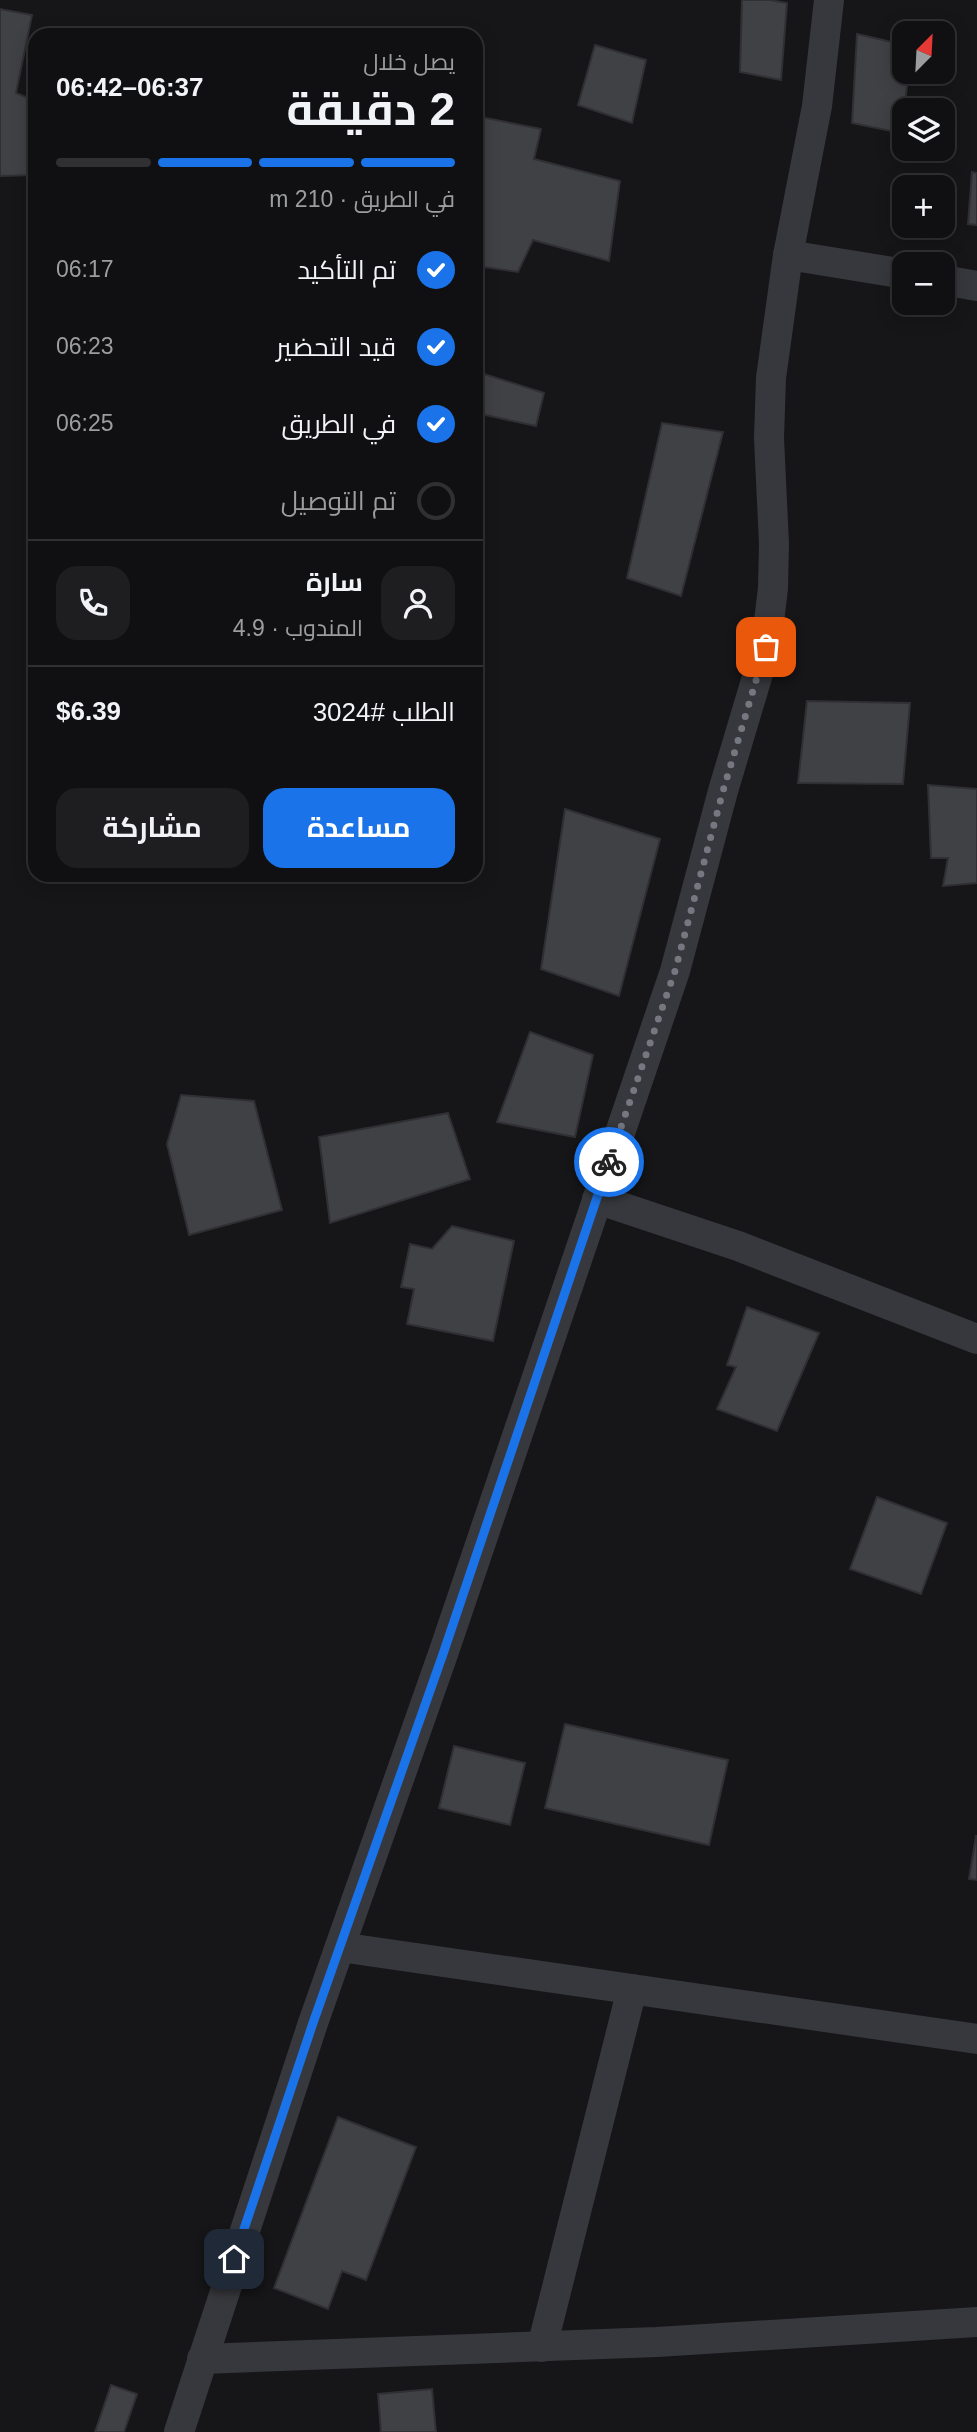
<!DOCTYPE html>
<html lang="ar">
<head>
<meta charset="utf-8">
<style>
	:root { --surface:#101012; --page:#1e1e20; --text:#f1f3f6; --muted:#9c9d9f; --line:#303032; --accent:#1a73e8 }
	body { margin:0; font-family:Helvetica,Cairo,sans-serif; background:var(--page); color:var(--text); direction:rtl; height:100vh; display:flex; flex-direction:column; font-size:26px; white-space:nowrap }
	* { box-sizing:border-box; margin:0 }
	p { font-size:23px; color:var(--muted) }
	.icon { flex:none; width:38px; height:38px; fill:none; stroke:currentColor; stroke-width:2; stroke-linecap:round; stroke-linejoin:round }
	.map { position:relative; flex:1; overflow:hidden; direction:ltr }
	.details { position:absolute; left:28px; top:28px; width:455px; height:854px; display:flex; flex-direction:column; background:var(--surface); border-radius:21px; box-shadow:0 4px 18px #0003,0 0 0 2px var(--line); direction:rtl }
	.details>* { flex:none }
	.needle { width:46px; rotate:24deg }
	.buttons { position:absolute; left:892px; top:21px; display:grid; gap:14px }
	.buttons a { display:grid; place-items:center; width:63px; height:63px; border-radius:14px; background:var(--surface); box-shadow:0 4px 18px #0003,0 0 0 2px var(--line); font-size:35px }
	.pin { position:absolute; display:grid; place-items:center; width:60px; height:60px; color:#fff; margin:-30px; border-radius:14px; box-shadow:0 4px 10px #0006 }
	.courier { position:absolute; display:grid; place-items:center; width:70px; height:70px; margin:-35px; border:5px solid #1a73e8; border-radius:50%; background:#fff; color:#222; box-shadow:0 2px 9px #0007 }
	.overview em { font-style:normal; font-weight:700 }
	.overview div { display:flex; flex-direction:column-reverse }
	.overview { display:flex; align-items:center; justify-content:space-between; height:119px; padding:0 28px }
	h1 { font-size:46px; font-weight:700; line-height:52px }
	.bar { display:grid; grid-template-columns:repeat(4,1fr); gap:10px 7px; align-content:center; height:84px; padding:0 28px }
	.bar i { height:9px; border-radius:5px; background:var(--line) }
	.bar .active { background:var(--accent) }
	.bar p { grid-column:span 4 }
	.line { display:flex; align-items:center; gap:18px; padding:0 28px; border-top:2px solid var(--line) }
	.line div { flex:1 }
	.round { display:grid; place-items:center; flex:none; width:74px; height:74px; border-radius:21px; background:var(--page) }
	ol { padding:0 28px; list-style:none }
	li { display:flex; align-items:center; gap:21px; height:77px }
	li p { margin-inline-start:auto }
	li .icon { padding:7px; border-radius:50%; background:var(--accent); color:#fff; stroke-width:4 }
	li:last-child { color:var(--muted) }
	li i { width:38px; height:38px; border:4px solid var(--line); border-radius:50% }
	.cta { display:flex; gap:14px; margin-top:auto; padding:14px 28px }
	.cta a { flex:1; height:80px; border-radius:21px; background:var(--accent); color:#fff; font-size:28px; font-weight:700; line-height:80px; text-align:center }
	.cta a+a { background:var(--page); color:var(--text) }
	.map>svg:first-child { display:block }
	.building { fill:#404145; stroke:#303034; stroke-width:2 }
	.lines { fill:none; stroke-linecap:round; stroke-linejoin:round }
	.minor { stroke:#37383d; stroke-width:30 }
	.done { stroke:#757880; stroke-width:7; stroke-dasharray:0 12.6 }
	.route { stroke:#1a73e8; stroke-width:9 }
</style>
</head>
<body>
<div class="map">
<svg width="977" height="2432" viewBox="0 0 977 2432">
	<rect width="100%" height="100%" fill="#161618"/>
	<g class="building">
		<polygon points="742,0 770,0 787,3 781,80 740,72"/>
		<polygon points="0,9 32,15 16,93 35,101 35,175 0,176"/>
		<polygon points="857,34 905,45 905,72 909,72 901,133 852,123"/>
		<polygon points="595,45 646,60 632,123 578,105"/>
		<polygon points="481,117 541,129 534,159 620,181 609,261 533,240 518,272 476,266 476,142"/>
		<polygon points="972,172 977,173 977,225 968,224"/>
		<polygon points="478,372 544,393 536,426 476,413"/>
		<polygon points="662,423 723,432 681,596 627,578"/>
		<polygon points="807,701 910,703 903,784 798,783"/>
		<polygon points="928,785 977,789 977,883 943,886 948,858 931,858"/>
		<polygon points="565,809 660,839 619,996 541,969"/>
		<polygon points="530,1032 593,1055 575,1137 497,1122"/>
		<polygon points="181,1095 254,1101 282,1210 189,1235 167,1144"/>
		<polygon points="448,1113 470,1179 330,1223 319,1137"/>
		<polygon points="452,1226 514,1241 493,1341 407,1324 414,1289 401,1287 410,1244 432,1249"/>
		<polygon points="747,1307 819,1333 777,1431 717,1409 736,1367 727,1365"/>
		<polygon points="877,1497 947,1523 921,1594 850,1569"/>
		<polygon points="565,1724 728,1760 709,1845 545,1808"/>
		<polygon points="454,1746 525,1763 510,1825 439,1808"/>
		<polygon points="976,1836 977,1836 977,1880 969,1879"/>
		<polygon points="338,2117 416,2147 366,2280 342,2271 328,2309 274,2288"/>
		<polygon points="111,2385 137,2394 124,2432 95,2432"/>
		<polygon points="432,2389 436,2432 381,2432 378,2394"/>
	</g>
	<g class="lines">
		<g class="minor">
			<polyline points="788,255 905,274"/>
			<polyline points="943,280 977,286"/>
			<polyline points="597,1199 738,1246 977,1339"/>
			<polyline points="340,1947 977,2039"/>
			<polyline points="542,2347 632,1989"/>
			<polyline points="202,2359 657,2342 977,2322"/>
			<polyline points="179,2432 313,2023 443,1654 675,971 723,791 766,647 773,588 774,544 769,438 771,378 788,255 817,106 829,0"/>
		</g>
	</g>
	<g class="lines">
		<polyline class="done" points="609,1162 675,971 723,791 766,647"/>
		<polyline class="route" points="234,2259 313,2023 443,1654 609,1162"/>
	</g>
</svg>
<div class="buttons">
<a><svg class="needle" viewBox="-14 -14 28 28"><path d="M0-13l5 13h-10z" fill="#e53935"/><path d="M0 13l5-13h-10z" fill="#9c9d9f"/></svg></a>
<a><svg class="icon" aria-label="layers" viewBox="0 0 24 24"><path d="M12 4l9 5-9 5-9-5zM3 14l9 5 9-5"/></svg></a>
<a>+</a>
<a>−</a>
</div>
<div class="pin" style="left:766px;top:647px;background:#ea580c"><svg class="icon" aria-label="bag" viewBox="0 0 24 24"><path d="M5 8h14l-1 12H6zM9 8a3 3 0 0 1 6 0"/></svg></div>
<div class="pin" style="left:234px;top:2259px;background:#1f2937"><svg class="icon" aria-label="home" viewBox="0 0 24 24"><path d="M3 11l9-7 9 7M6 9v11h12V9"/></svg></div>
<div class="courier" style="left:609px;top:1162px"><svg class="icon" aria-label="bike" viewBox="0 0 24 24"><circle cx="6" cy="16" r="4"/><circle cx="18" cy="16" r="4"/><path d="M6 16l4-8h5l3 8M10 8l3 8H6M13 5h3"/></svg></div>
<section class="details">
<div class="overview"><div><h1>2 دقيقة</h1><p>يصل خلال</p></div><em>06:37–06:42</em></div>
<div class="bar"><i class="active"></i><i class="active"></i><i class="active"></i><i></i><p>في الطريق · 210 m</p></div>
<ol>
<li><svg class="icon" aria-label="check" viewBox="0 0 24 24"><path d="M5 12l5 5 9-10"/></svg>تم التأكيد<p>06:17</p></li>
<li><svg class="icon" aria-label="check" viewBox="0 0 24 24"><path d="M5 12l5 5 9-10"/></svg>قيد التحضير<p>06:23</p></li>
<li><svg class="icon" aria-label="check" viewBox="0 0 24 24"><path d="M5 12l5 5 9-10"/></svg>في الطريق<p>06:25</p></li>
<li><i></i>تم التوصيل</li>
</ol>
<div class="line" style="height:126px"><a class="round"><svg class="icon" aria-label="person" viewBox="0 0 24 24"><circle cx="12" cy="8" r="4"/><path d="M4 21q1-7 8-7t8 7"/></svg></a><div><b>سارة</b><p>المندوب · 4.9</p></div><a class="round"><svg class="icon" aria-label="phone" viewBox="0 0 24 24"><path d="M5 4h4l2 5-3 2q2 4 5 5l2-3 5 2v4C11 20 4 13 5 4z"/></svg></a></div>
<div class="line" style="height:91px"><div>الطلب #3024</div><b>$6.39</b></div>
<div class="cta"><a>مساعدة</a><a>مشاركة</a></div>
</section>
</div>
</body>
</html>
